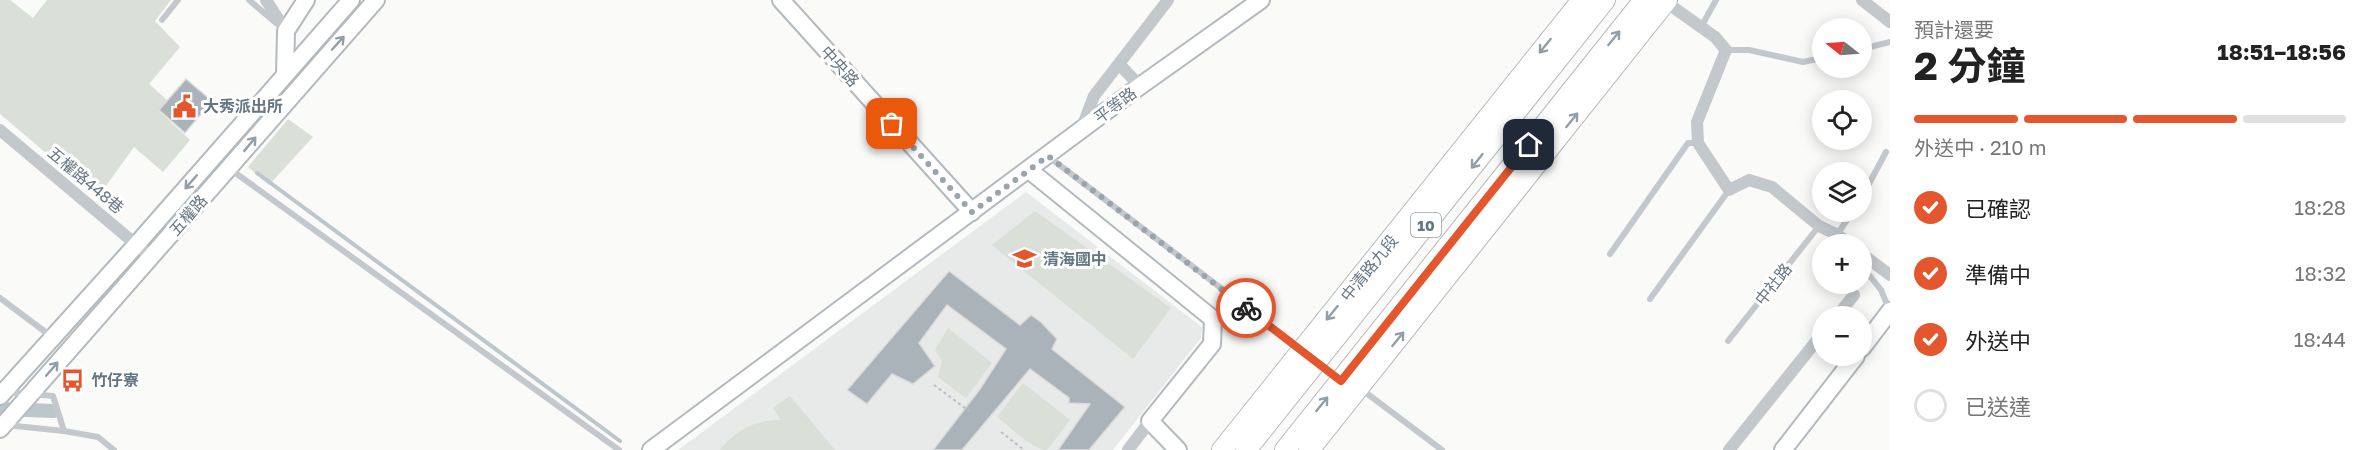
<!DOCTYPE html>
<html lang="zh-TW">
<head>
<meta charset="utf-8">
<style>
	:root { --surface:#fff; --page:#f2f2f2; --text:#222; --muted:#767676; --line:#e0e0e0; --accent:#e4572e }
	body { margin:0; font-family:"Golos Text","Noto Sans TC",sans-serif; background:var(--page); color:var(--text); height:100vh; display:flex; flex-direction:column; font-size:22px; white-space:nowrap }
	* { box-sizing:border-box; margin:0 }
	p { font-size:20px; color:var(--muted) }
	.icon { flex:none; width:33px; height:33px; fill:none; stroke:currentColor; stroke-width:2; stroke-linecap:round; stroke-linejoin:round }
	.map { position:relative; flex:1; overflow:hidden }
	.details { display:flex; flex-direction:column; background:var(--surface); width:480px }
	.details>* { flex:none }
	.needle { width:39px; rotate:287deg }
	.tools { position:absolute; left:1812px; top:18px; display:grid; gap:12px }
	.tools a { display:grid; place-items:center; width:60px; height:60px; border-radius:50%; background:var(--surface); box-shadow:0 3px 15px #0003; font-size:30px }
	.pin { position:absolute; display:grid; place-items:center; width:51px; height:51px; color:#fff; margin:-26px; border-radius:12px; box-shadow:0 3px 9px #0006 }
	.courier { position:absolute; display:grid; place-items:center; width:60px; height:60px; margin:-30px; border:4px solid #e4572e; border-radius:50%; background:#fff; color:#222; box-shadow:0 2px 8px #0007 }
	.overview em { font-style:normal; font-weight:700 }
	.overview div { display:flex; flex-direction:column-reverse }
	.overview { display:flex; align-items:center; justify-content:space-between; height:102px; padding:0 24px }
	h1 { font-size:39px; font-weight:700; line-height:45px }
	.bar { display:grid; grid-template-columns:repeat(4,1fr); gap:9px 6px; align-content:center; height:72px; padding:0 24px }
	.bar i { height:8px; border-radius:4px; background:var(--line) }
	.bar .on { background:var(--accent) }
	.bar p { grid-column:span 4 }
	ol { padding:0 24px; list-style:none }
	li { display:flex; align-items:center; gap:18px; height:66px }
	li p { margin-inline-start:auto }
	li .icon { padding:6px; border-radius:50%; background:var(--accent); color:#fff; stroke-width:4 }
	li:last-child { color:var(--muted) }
	li i { width:33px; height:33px; border:3px solid var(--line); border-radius:50% }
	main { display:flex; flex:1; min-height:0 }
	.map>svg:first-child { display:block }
	.built { fill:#e8e9e9 }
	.green { fill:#dadfd7 }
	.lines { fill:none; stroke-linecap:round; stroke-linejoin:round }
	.stream { stroke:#bbc7cb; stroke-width:4 }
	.canal { stroke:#bbc7cb; stroke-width:14 }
	.building { fill:#aab3b9; stroke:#dcdcda; stroke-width:1.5 }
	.secondary-casing { stroke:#b3babf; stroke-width:20 }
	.primary-casing { stroke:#b5babe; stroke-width:22 }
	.path { stroke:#bbbfc2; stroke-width:2; stroke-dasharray:3 3; stroke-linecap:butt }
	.lane { stroke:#c3c8cc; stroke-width:6 }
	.street { stroke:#c3c8cc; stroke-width:12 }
	.secondary { stroke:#fff; stroke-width:16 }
	.primary { stroke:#fff; stroke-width:20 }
	.oneway { stroke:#939fa8 }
	.done { stroke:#99a4ac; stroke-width:6; stroke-dasharray:0 10.8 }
	.route { stroke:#e4572e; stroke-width:8 }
	.labels { text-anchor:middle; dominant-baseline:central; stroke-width:6; stroke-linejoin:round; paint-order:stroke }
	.shield { fill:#fff; stroke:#939fa8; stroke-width:1.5 }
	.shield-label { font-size:15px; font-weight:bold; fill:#657683 }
	.street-label { font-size:16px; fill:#657683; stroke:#fff }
	.poi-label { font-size:16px; font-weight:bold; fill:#657683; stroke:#fff; text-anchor:start }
</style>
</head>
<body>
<main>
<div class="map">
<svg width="1890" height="450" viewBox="0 0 1890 450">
	<rect width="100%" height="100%" fill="#fafaf8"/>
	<polygon class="built" points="1026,192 1202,327 1201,338 1113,450 678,450"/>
	<g class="green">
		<polygon points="0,0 10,0 33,18 47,0 171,0 155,21 180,47 149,84 167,100 159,111 190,140 163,172 134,147 98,197 0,114"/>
		<polygon points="288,119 313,137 269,185 248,167"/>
		<polygon points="1035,211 1171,308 1133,359 992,245"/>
		<polygon points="948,328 992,363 966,398 938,377 942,361 935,350"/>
		<path d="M1023,383l47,37 -23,30c-14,0 -38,-24 -50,-33z"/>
		<path d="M790,396l45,54h-115c17,-21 35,-30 61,-30l-8,-12z"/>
	</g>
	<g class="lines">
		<polyline class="stream" points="257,173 620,441"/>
		<polyline class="canal" points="0,409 53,411"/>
	</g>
	<g class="building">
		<polygon points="186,79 212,101 185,133 159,110"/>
		<polygon points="949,271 1020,325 1031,315 1041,322 1057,339 1052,349 1125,407 1089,450 1058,450 1090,404 1069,403 1069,398 1030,369 962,450 933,450 980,389 1006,349 947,305 919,343 935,366 913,384 892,374 867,404 847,390"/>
	</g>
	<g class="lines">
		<defs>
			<g id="secondary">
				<polyline points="781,0 972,212"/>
				<polyline points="285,75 286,31 306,0"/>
				<polyline points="1029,170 1213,319 1212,344 1150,421 1178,450"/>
				<polyline points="1862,348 1890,311"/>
				<polyline points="0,396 137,244 351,0"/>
				<polyline points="0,429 376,0"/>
				<polyline points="651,450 1140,86 1261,0"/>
				<polyline points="1783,450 1856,356"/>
			</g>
			<g id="primary">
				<polyline points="1222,450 1582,0"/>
				<polyline points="1246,450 1605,0"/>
				<polyline points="1285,450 1644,0"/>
				<polyline points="1309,450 1667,0"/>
			</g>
		</defs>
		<use href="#secondary" class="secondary-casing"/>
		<use href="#primary" class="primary-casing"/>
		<g class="path">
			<polyline points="934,385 969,411"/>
			<polyline points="1001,432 1024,450"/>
		</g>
		<g class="lane">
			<polyline points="249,0 276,23"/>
			<polyline points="162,20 178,0"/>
			<polyline points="1701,27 1716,0"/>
			<polyline points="1862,49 1890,42"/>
			<polyline points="1726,50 1749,50 1803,62 1822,58"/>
			<polyline points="1049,157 1301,349"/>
			<polyline points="230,169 619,450"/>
			<polyline points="1862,197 1886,152"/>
			<polyline points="1837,235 1852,212"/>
			<polyline points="1610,254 1688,143 1698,143"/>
			<polyline points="1862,266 1881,290 1890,311"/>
			<polyline points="0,298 52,337"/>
			<polyline points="1650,299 1729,190"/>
			<polyline points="1728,341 1819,226"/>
			<polyline points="1318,364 1338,379"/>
			<polyline points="1361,389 1442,450"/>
			<polyline points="6,392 53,396 64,431"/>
			<polyline points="6,425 64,431 98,437 114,450"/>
		</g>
		<g class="street">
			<polyline points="266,0 286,31"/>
			<polyline points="1663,0 1715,37 1726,50 1697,122 1698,143 1729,190 1749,180 1772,187 1819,226 1836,234 1850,244"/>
			<polyline points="1862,0 1890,22"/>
			<polyline points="1119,64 1140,86"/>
			<polyline points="0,130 151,257"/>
			<polyline points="1081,130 1094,96 1168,0"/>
			<polyline points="1862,254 1890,275"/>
			<polyline points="1837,316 1854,295"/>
			<polyline points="1128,450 1150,421"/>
			<polyline points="1729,450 1822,334"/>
		</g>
		<use href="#secondary" class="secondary"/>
		<use href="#primary" class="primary"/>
	</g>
	<defs><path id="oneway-shaft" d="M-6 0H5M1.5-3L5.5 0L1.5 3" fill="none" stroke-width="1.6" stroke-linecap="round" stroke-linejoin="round" transform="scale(1.5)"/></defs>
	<g class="oneway">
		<use href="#oneway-shaft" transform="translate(1614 38) rotate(-51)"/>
		<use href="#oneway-shaft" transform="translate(338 43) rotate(-48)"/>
		<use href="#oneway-shaft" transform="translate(1545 46) rotate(129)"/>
		<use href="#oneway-shaft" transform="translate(1572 120) rotate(-51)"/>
		<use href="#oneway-shaft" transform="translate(250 144) rotate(-50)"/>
		<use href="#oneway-shaft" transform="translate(1477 161) rotate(128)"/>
		<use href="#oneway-shaft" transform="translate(191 182) rotate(131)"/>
		<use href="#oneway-shaft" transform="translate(1332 313) rotate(129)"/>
		<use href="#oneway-shaft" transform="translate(1398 339) rotate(-51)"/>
		<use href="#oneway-shaft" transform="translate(52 369) rotate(-49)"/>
		<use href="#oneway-shaft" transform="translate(1322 404) rotate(-51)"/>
	</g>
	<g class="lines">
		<polyline class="done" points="892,124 972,212 1048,156 1246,308"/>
		<polyline class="route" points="1246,308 1341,381 1529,145"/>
	</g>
	<defs>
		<symbol id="civic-bare" viewBox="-9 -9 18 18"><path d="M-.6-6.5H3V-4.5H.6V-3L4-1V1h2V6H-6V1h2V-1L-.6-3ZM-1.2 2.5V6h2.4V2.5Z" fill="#e4572e" stroke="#fff" stroke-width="2.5" paint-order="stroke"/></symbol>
		<symbol id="school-bare" viewBox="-9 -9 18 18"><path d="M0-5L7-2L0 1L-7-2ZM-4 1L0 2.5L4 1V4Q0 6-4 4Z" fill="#e4572e" stroke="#fff" stroke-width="2.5" paint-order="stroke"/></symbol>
		<symbol id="bus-bare" viewBox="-9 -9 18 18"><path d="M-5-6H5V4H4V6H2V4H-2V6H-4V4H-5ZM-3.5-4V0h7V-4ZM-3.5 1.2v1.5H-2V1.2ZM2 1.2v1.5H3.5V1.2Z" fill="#e4572e" stroke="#fff" stroke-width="2.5" paint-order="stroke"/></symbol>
	</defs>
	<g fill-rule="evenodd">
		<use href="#civic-bare" x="168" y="90" width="33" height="33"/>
		<use href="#school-bare" x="1008" y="242" width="33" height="33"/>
		<use href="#bus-bare" x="56" y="364" width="33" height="33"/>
	</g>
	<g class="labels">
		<rect class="shield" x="1411" y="213" width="30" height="24" rx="4.5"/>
		<g class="shield-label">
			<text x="1426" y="225">10</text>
		</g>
		<g class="street-label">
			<text transform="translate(840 66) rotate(48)">中央路</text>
			<text transform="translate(1115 105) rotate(-37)">平等路</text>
			<text transform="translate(86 180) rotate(40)">五權路448巷</text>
			<text transform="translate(188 215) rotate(-49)">五權路</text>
			<text transform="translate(1369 268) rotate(-51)">中清路九段</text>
			<text transform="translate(1773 284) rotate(-52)">中社路</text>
		</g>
		<g class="poi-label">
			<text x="203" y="106">大秀派出所</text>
			<text x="1043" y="259">清海國中</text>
			<text x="91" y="380">竹仔寮</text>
		</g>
	</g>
</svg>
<div class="tools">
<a><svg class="needle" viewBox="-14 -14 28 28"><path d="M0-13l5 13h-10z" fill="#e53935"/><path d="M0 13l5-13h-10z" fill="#767676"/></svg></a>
<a><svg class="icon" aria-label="locate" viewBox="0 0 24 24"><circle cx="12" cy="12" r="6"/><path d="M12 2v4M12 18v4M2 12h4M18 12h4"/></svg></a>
<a><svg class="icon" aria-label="layers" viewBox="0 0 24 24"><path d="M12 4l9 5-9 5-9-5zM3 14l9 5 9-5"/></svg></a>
<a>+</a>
<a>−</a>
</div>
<div class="pin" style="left:892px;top:124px;background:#ea580c"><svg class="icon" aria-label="bag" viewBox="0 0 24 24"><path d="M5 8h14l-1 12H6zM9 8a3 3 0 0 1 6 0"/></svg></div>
<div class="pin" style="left:1529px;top:145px;background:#1f2937"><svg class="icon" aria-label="home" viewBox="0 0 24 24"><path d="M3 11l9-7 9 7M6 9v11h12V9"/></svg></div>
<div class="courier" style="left:1246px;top:308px"><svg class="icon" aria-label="bike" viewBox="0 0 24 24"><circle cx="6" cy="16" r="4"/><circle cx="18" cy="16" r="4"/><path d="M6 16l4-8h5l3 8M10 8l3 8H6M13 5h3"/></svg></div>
</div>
<section class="details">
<div class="overview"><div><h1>2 分鐘</h1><p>預計還要</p></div><em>18:51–18:56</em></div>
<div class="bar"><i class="on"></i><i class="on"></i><i class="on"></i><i></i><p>外送中 · 210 m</p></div>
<ol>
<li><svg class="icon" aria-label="check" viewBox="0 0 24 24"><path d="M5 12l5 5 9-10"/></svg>已確認<p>18:28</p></li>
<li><svg class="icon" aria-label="check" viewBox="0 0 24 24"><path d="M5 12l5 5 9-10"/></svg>準備中<p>18:32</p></li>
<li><svg class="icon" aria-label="check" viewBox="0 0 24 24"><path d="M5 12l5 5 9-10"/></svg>外送中<p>18:44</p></li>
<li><i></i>已送達</li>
</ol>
</section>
</main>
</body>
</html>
